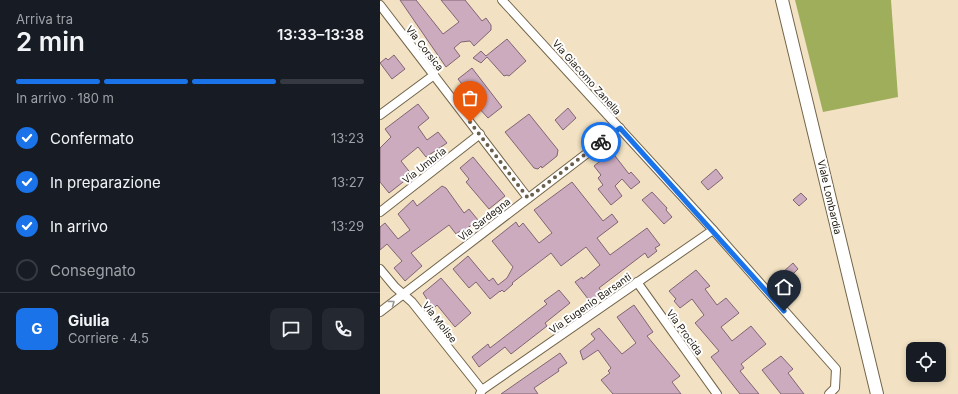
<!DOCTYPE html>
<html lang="it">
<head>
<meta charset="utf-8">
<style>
	:root { --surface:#171b24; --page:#242831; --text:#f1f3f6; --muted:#9ea1a6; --line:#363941; --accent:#1a73e8 }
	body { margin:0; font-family:Inter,sans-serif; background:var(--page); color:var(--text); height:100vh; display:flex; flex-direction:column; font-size:15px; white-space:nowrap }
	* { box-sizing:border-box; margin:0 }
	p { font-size:13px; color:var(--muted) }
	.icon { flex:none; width:22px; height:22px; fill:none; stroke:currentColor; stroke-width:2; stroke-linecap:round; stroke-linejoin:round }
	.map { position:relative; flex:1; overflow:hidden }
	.details { display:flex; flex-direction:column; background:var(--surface); width:380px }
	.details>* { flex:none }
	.fabs { position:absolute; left:526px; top:342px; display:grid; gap:8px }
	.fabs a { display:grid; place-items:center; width:40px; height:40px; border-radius:8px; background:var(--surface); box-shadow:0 2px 6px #0003; font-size:20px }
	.pin { position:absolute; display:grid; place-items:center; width:34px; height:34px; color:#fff; margin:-41px -17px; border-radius:50% 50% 50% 0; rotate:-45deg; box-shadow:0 0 4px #0007 }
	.pin .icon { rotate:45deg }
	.courier { position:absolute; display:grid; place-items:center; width:40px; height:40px; margin:-20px; border:3px solid #1a73e8; border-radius:50%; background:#fff; color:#222; box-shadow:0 1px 5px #0007 }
	.headline em { font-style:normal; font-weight:600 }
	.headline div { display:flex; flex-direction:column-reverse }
	.headline { display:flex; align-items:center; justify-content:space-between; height:68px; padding:0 16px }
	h1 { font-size:26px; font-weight:600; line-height:30px }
	.bar { display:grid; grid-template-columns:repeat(4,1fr); gap:6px 4px; align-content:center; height:48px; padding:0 16px }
	.bar i { height:5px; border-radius:3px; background:var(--line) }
	.bar .active { background:var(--accent) }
	.bar p { grid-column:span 4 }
	.line { display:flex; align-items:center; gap:10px; padding:0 16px; border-top:1px solid var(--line) }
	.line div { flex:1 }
	.round { display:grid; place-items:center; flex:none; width:42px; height:42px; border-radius:8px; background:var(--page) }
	ol { padding:0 16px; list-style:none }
	li { display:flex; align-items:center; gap:12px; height:44px }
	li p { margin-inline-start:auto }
	li .icon { padding:4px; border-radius:50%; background:var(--accent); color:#fff; stroke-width:4 }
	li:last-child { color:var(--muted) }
	li i { width:22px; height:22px; border:2px solid var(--line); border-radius:50% }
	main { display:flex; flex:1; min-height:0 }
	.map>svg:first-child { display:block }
	.forest { fill:#9fae5a }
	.building { fill:#cbabbd; stroke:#816575 }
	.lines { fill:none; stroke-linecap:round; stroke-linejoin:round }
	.street-casing { stroke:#74654a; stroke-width:10 }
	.secondary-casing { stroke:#74654a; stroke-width:14 }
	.street { stroke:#fff; stroke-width:8 }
	.secondary { stroke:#fff; stroke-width:12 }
	.oneway { stroke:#9a9893 }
	.done { stroke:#695f4d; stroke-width:4; stroke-dasharray:0 7.2 }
	.route { stroke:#1a73e8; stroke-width:5 }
	.labels { text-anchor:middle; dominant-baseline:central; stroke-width:4; stroke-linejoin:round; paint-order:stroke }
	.street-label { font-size:10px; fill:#1f190e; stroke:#fff }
</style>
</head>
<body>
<main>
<section class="details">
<div class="headline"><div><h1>2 min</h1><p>Arriva tra</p></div><em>13:33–13:38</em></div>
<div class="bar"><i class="active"></i><i class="active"></i><i class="active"></i><i></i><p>In arrivo · 180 m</p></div>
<ol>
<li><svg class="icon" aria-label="check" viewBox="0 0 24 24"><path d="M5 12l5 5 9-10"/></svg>Confermato<p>13:23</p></li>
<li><svg class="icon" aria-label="check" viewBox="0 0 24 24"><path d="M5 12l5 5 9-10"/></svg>In preparazione<p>13:27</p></li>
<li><svg class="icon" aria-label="check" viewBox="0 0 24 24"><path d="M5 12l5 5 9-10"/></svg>In arrivo<p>13:29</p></li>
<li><i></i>Consegnato</li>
</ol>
<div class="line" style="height:72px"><b class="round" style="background:var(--accent);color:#fff">G</b><div><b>Giulia</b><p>Corriere · 4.5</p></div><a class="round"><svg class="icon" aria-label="chat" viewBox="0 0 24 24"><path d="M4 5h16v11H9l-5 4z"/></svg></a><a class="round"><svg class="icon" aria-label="phone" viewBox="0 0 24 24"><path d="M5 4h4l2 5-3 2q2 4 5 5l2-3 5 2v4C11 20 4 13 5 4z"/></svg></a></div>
</section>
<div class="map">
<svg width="578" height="394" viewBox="0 0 578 394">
	<rect width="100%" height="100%" fill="#f2e2c3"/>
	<polygon class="forest" points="415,0 511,0 518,97 443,112"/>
	<g class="building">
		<polygon points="20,0 36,0 63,34 79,22 61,0 85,0 102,21 106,18 111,25 111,30 94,46 90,41 81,42 74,48 80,56 66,67"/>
		<polygon points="127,39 146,61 129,76 127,75 124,76 107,57 101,63 93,58 101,51 106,56"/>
		<polygon points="14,55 25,69 12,79 0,63 6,58 8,60"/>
		<polygon points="92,68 122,107 108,118 86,94 88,92 78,79"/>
		<polygon points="38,104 49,118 38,127 47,140 58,132 67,143 46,157 38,147 21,161 32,175 9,193 0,182 0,148 11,137 5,129"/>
		<polygon points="188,108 196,118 183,130 175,120"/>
		<polygon points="149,114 178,150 177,156 162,168 161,166 158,169 154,168 125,132"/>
		<polygon points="232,152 249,174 251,172 260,182 251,189 242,179 235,186 242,196 231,205 218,189 223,185 218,178 221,175 214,166"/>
		<polygon points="93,157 125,196 109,209 86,182 89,179 80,168"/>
		<polygon points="336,169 343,178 328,190 321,182"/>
		<polygon points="192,182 223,221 232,214 238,222 217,238 230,255 267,228 280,245 275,248 277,251 268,258 265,253 219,288 224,295 212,304 195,282 202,277 203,279 220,265 206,247 181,266 171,253 132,283 133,284 124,292 122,290 120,292 120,291 110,299 96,282 89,288 73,269 88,256 109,281 113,278 118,285 127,278 133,267 112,241 136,222 139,227 143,223 159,243 172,233 154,210"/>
		<polygon points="62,186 66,188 84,213 89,209 98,220 81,233 80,231 76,234 69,225 31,253 42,266 25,281 14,268 22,261 7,244 0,250 0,227 5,223 18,239 30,230 18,214 33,200 37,206"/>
		<polygon points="272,192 287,208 286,210 292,217 284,224 262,200"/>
		<polygon points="421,193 427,199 419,206 413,200"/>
		<polygon points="413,263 418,269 409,278 403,272"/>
		<polygon points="316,270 330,286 325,289 337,305 346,298 359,313 341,327 352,341 371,326 386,344 361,364 364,368 360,371 379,394 360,394 331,357 339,351 315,323 324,315 312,299 300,308 294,301 296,299 289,291"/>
		<polygon points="61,278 91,313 75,327 57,305 53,309 43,293"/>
		<polygon points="179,290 190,303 165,323 167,326 131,354 125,347 99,367 92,357 108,344 110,348 167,304 164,301"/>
		<polygon points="254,305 273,332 267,336 300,376 292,382 301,394 233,394 221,380 230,373 228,371 231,368 218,350 203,360 200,351 215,339 211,334 219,328 242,354 256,343 237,317"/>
		<polygon points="180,353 187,363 178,369 179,371 154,388 158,394 121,394"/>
		<polygon points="401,356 413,369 408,373 424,394 401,394 382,370"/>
	</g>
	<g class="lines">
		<defs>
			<g id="street">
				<polyline points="122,0 333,230 456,369 455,388 449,394"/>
				<polyline points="0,5 148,198"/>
				<polyline points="0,115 54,75"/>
				<polyline points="0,212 100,134"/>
				<polyline points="0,269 15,287 32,302 102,390"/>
				<polyline points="257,282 337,394"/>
				<polyline points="0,312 240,128"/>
				<polyline points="100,394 102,390 333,230"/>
			</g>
			<polyline id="secondary" points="402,0 497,394"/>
		</defs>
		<use href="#street" class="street-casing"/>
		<use href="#secondary" class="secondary-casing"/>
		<use href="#street" class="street"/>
		<use href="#secondary" class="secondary"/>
	</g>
	<defs><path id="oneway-chevron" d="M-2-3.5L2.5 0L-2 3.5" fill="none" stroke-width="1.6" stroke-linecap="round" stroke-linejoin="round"/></defs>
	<use class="oneway" href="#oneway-chevron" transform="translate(12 303) rotate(-37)"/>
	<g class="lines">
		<polyline class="done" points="90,122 148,198 221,142"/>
		<polyline class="route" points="221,142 240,128 404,311"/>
	</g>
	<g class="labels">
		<g class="street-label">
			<text transform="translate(45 48) rotate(52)">Via Corsica</text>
			<text transform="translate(207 77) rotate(48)">Via Giacomo Zanella</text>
			<text transform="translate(44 165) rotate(-38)">Via Umbria</text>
			<text transform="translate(450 197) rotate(77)">Viale Lombardia</text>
			<text transform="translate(104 219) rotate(-38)">Via Sardegna</text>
			<text transform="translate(210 303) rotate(-35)">Via Eugenio Barsanti</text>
			<text transform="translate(60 322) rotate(52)">Via Molise</text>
			<text transform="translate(305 332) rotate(54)">Via Procida</text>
		</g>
	</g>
</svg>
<div class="fabs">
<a><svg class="icon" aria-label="locate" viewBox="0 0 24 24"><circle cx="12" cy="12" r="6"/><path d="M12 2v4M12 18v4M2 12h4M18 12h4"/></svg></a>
</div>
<div class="pin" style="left:90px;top:122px;background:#ea580c"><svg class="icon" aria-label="bag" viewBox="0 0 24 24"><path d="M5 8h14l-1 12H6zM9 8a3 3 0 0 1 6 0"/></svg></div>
<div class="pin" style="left:404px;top:311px;background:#1f2937"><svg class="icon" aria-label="home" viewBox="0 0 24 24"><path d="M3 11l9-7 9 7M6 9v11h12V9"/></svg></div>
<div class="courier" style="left:221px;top:142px"><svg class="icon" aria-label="bike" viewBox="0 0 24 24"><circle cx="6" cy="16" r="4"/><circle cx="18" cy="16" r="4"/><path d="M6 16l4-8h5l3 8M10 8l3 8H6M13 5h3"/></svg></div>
</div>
</main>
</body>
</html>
